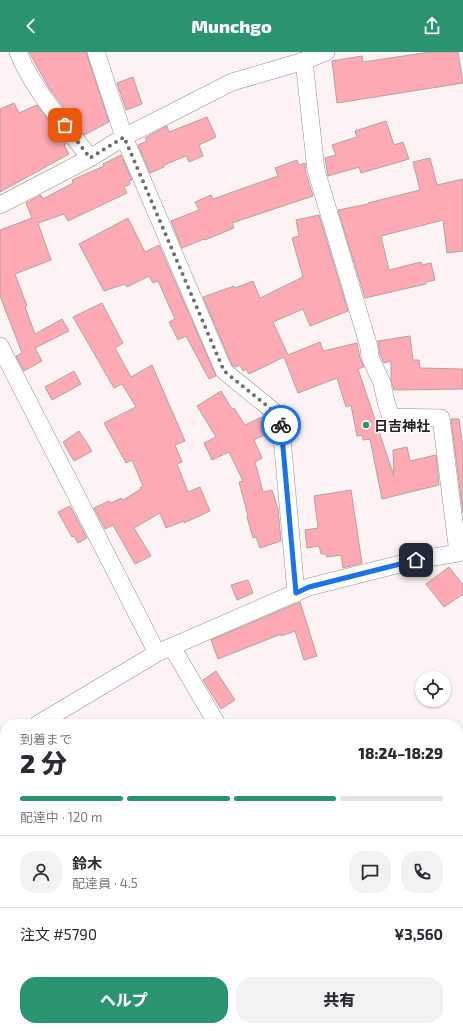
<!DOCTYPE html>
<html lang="ja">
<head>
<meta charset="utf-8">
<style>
	:root { --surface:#fff; --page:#f2f2f3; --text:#2b2b33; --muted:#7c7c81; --line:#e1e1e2; --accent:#2a9371 }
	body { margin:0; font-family:"Exo 2","Noto Sans JP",sans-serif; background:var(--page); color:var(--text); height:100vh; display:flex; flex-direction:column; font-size:15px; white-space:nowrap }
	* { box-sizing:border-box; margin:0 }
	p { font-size:13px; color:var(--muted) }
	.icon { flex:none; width:22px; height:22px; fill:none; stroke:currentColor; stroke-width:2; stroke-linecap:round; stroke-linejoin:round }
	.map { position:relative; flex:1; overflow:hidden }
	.drawer { position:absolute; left:0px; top:667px; width:463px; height:312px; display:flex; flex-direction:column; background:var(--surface); border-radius:16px 16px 0 0; box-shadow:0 1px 3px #0004 }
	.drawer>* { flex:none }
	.buttons { position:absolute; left:415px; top:619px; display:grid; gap:8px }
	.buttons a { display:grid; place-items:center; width:36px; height:36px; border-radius:50%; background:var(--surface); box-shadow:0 1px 3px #0004; font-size:20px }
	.pin { position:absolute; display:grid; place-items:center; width:34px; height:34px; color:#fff; margin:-17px; border-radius:8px; box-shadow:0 2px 6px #0006 }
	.courier { position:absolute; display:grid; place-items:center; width:40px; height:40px; margin:-20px; border:3px solid #1a73e8; border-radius:50%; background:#fff; color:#222; box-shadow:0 1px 5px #0007 }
	.summary em { font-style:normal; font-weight:800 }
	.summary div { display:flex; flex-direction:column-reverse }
	.summary { display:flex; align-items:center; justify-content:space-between; height:68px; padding:0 20px }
	h1 { font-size:26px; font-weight:800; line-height:30px }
	.bar { display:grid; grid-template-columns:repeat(4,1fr); gap:6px 4px; align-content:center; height:48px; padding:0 20px }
	.bar i { height:5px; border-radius:3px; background:var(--line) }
	.bar .selected { background:var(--accent) }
	.bar p { grid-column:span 4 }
	.line { display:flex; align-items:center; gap:10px; padding:0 20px; border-top:1px solid var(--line) }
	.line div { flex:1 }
	.round { display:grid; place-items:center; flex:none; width:42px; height:42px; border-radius:16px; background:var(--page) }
	.button { display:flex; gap:8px; margin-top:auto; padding:8px 20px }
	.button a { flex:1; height:46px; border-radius:16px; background:var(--accent); color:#fff; font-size:16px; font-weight:800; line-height:46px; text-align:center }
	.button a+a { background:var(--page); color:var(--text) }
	header { display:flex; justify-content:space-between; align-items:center; height:52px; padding:0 20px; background:var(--accent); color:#fff; font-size:18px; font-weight:800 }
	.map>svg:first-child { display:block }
	.building { fill:#feaab4; stroke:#b1a2a3 }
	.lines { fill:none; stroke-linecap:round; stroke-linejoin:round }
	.minor-casing { stroke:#9a8b8d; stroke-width:18 }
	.minor { stroke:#fff; stroke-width:17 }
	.done { stroke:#746c6d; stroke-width:4; stroke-dasharray:0 7.2 }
	.route { stroke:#1a73e8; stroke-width:5 }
	.poi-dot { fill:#2a9371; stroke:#fff; stroke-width:1.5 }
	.labels { text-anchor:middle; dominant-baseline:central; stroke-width:3; stroke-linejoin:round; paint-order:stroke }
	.poi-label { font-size:14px; font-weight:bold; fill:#292324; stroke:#fff; text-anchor:start }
</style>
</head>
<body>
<header><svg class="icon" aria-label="back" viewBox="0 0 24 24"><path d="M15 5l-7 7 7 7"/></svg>Munchgo<svg class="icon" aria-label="share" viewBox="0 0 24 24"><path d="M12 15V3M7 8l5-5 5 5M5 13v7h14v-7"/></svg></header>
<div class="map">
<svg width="463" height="979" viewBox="0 0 463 979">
	<rect width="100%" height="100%" fill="#fef3f4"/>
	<g class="building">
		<polygon points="29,0 86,0 109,70 84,83 49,36"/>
		<polygon points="430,0 458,0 463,31 337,51 332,9 362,4 363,10"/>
		<polygon points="133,25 142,52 126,58 117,31"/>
		<polygon points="14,51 19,61 37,53 66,92 64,93 69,102 0,140 0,57"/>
		<polygon points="207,65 216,85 199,93 203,104 189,110 186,104 164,113 164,115 150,121 138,93 147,89 145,86 167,74 169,80"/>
		<polygon points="386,69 394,93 403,90 409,107 361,121 359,115 328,124 325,106 336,103 332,93 357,85 355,79"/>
		<polygon points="121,103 132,128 129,129 130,132 124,135 127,141 68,169 64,162 38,171 51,208 15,222 27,254 25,255 35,282 62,267 69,279 35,296 42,309 24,319 16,304 22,301 0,244 0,178 32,166 26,151 41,143 43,147 73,131 72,128 104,114 103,112"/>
		<polygon points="430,106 437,133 463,127 463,199 447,201 443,168 381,184 389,218 421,210 422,213 431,211 435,228 426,230 426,232 365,246 338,158 368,152 368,151 420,138 413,110"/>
		<polygon points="297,108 299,113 305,111 306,121 313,144 232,171 234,176 205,188 204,187 182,196 171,169 199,158 195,150 211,143 213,147 278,124 275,116"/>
		<polygon points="319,163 348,259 310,274 303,257 273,270 288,303 320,290 323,299 357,291 360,306 364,315 358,317 394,424 393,398 407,395 410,409 436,403 439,433 382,447 370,387 363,388 362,383 357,384 351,353 346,355 337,326 298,341 284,305 249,322 246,317 243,319 240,313 235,315 232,313 203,245 234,234 235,236 253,229 260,246 303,225 292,186 299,184 296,168"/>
		<polygon points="128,166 145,200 159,193 216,324 209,327 186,284 178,288 169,270 175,267 158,229 153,231 149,224 127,235 125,232 104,239 79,192"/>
		<polygon points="102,251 123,291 115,296 131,325 152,313 185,389 175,393 182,410 177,412 188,440 200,435 210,459 184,471 184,469 166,476 160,461 134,476 151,504 135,512 113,473 105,477 94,456 109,449 111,451 121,446 123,448 141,437 140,436 143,434 132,408 126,411 104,371 136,355 122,332 114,336 73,265"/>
		<polygon points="410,284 413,308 419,308 420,316 463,317 463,337 394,338 391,328 391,309 384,311 380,302 378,289"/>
		<polygon points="74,319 81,332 52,348 45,335"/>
		<polygon points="221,339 232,357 234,356 245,373 262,365 270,380 254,388 262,406 255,410 263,440 272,438 278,457 281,489 260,496 256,485 253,486 247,465 248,464 239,430 243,429 229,400 212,408 204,391 216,385 197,354"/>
		<polygon points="451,367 459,367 463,396 463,461"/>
		<polygon points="79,379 92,399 74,409 63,390"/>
		<polygon points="351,438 362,511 343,516 341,503 327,505 326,502 321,502 319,494 307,496 305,478 318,476 314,444"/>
		<polygon points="70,454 87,486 78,491 74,484 72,485 58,460"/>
		<polygon points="449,515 463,533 463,542 444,555 426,532"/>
		<polygon points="248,528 253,541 237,548 231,533"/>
		<polygon points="300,550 317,604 304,608 295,579 281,584 281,582 218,607 211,588"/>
		<polygon points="216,619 235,648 221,657 203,628"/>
	</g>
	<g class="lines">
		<defs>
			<g id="minor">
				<path d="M18,0c15,38 47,73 72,106"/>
				<polyline points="96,0 124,85 224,319 277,362 281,375 296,541"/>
				<polyline points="0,153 90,106 124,85 232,30 304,9 326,0"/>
				<polyline points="0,294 157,601"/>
				<polyline points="172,595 217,672"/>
				<polyline points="38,672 157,601 309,535 416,508 458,501 441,366 391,365 386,350 382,331 370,305 369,295 316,118 304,9"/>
				<polyline points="0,694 5,691"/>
				<polyline points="395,974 398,979"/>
			</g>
		</defs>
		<use href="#minor" class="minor-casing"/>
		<use href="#minor" class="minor"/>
	</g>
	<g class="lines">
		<polyline class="done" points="65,73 90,106 124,85 224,319 277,362 281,373"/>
		<polyline class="route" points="281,373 296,541 309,535 416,508"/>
	</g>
	<circle class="poi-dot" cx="366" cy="373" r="4"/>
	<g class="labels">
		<g class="poi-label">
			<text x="374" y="373">日吉神社</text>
		</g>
	</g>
</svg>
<div class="buttons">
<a><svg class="icon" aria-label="locate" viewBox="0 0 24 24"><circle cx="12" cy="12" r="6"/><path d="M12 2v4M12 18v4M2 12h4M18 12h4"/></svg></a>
</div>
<div class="pin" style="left:65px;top:73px;background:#ea580c"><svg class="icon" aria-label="bag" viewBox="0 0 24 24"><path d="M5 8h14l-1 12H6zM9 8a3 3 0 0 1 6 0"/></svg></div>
<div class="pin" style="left:416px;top:508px;background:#1f2937"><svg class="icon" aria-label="home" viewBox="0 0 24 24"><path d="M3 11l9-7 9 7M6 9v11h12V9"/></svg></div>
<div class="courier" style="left:281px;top:373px"><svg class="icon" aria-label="bike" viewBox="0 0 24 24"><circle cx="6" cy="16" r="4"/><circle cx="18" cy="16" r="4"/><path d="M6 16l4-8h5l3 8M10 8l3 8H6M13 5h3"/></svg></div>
<section class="drawer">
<div class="summary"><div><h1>2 分</h1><p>到着まで</p></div><em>18:24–18:29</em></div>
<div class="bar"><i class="selected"></i><i class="selected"></i><i class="selected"></i><i></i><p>配達中 · 120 m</p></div>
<div class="line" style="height:72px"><a class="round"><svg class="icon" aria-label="person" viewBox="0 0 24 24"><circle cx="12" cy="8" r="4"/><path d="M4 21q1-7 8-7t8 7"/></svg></a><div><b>鈴木</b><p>配達員 · 4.5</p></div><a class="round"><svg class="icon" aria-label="chat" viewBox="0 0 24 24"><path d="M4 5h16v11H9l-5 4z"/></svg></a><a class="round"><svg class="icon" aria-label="phone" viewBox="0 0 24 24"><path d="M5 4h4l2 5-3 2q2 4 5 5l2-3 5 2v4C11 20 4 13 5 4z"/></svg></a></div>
<div class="line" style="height:52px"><div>注文 #5790</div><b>¥3,560</b></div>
<div class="button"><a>ヘルプ</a><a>共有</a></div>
</section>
</div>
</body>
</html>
